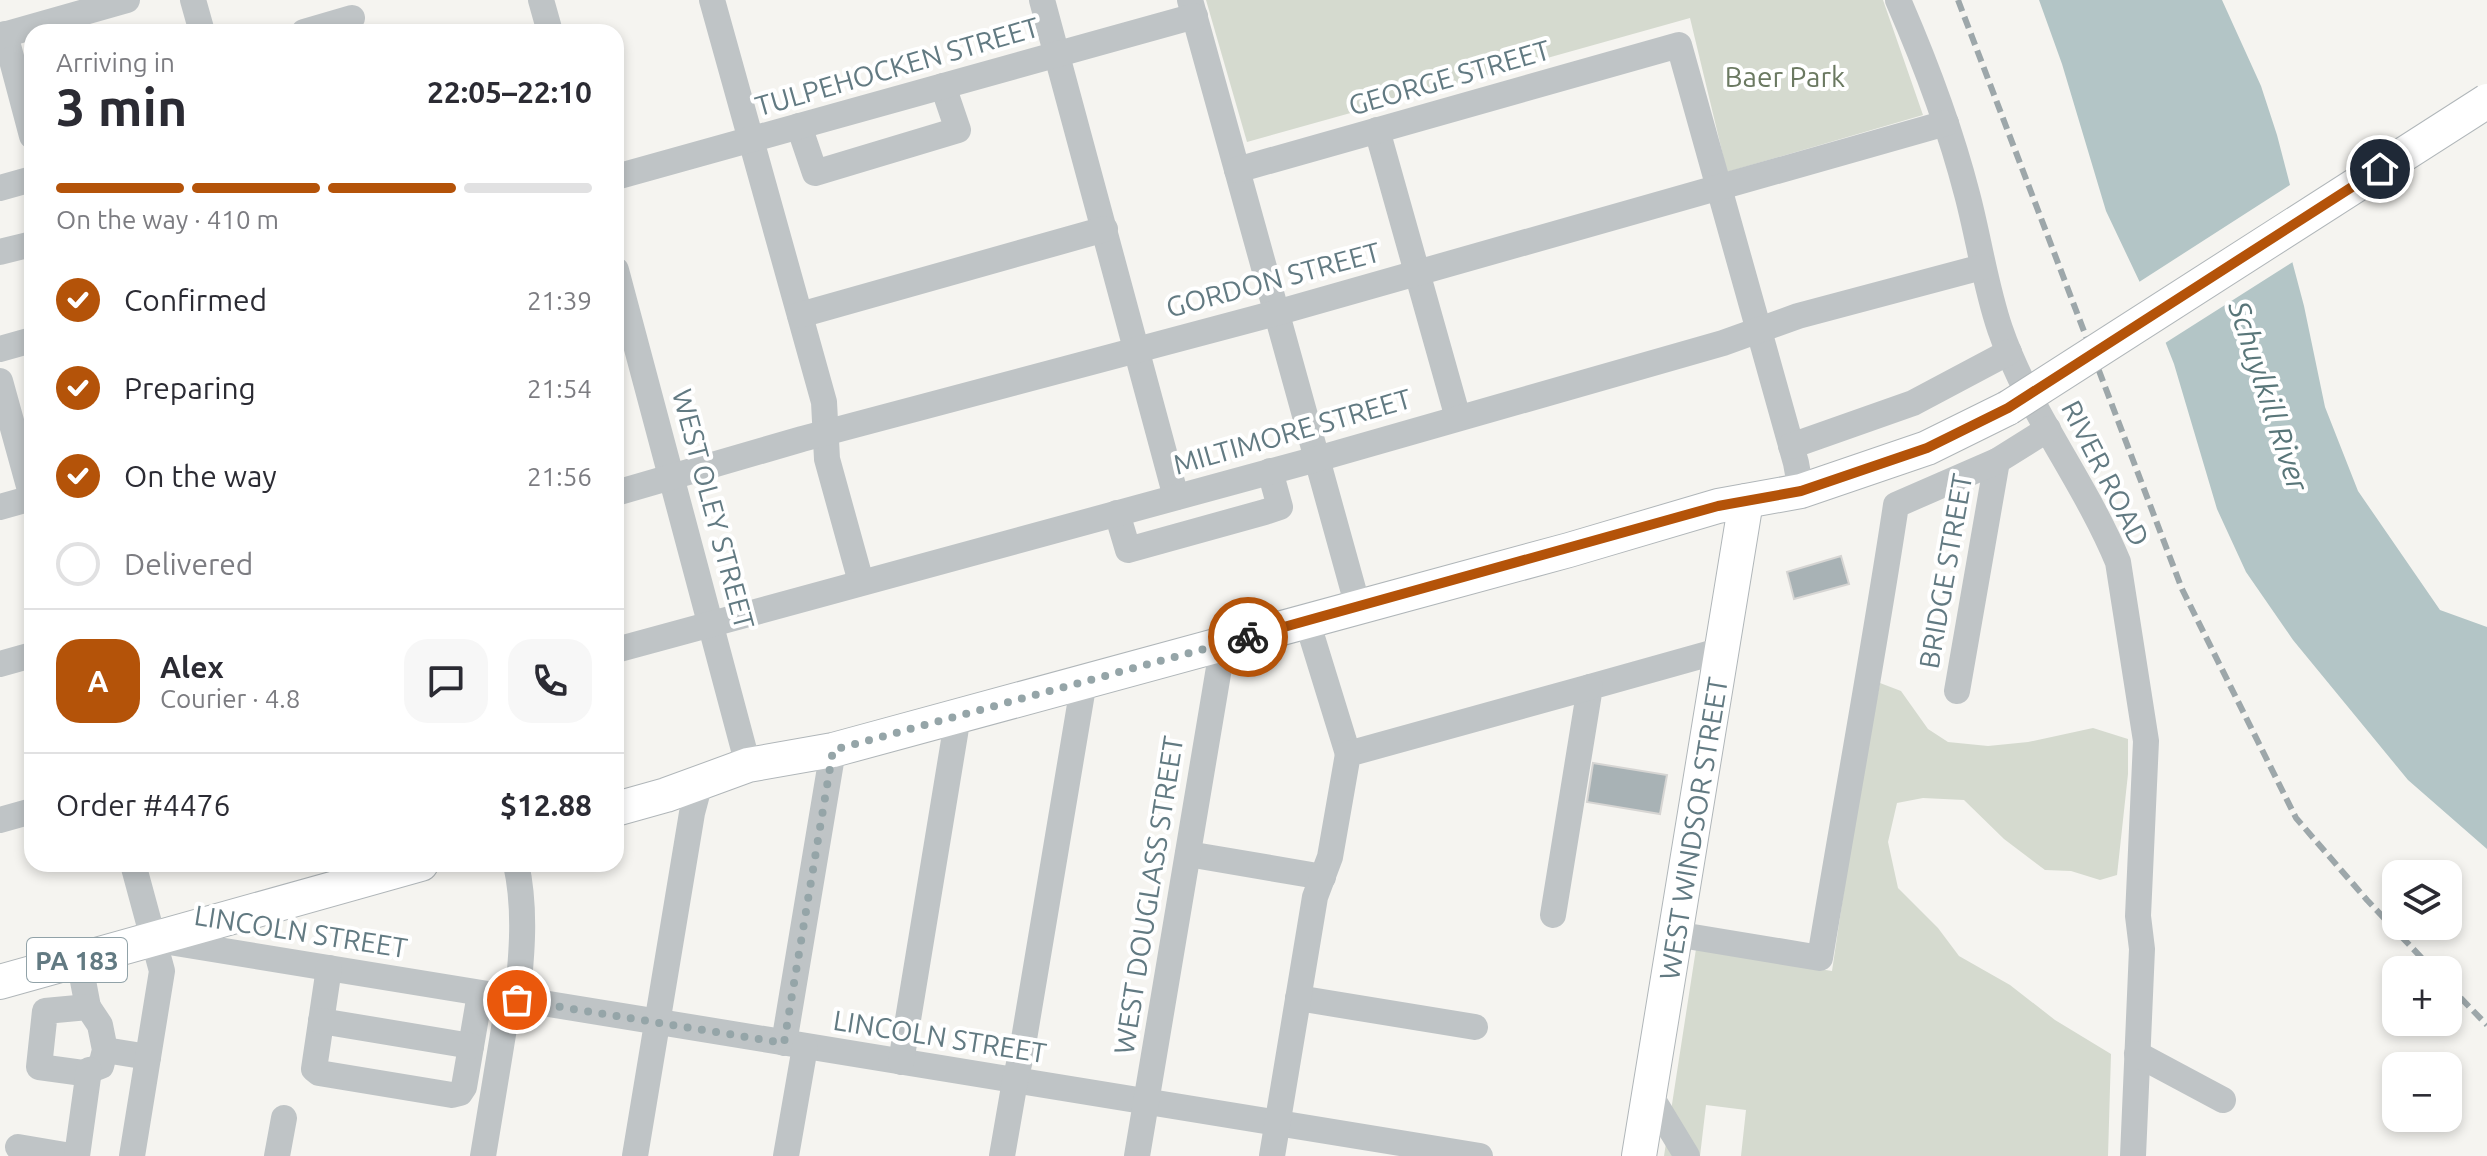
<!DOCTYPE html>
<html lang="en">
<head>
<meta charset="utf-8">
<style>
	:root { --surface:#fff; --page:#f7f7f7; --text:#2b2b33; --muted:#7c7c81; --line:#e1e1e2; --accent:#b45309 }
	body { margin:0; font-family:Ubuntu,sans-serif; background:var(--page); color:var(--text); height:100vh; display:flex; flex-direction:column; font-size:30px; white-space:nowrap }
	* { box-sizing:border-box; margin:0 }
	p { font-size:26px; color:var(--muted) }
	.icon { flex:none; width:44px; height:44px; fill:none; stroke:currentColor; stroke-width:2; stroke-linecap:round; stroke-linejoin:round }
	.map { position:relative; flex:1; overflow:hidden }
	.panel { position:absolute; left:24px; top:24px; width:600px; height:848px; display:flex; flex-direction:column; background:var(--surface); border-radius:24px; box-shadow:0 4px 12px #0003 }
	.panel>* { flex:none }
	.controls { position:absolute; left:2382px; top:860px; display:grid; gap:16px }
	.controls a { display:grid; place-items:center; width:80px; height:80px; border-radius:16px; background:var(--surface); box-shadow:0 4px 12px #0003; font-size:40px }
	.pin { position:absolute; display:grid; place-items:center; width:68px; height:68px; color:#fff; margin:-34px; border:4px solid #fff; border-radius:50%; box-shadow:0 2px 8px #0007 }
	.courier { position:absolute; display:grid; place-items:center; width:80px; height:80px; margin:-40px; border:6px solid #b45309; border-radius:50%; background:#fff; color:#222; box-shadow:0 2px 10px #0007 }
	.head em { font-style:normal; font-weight:600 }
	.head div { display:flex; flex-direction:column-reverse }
	.head { display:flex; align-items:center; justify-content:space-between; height:136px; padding:0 32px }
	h1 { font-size:52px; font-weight:600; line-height:60px }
	.bar { display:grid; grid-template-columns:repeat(4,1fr); gap:12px 8px; align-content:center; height:96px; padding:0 32px }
	.bar i { height:10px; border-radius:6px; background:var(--line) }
	.bar .current { background:var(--accent) }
	.bar p { grid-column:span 4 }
	.line { display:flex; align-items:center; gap:20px; padding:0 32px; border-top:2px solid var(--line) }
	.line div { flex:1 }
	.round { display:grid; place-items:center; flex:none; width:84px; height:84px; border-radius:24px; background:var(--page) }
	ol { padding:0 32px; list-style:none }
	li { display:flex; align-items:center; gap:24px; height:88px }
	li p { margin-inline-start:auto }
	li .icon { padding:8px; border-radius:50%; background:var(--accent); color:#fff; stroke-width:4 }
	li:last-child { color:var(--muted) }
	li i { width:44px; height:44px; border:4px solid var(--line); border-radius:50% }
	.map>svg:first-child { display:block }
	.green { fill:#d5dacf }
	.water { fill:#b3c5c6 }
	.pier { fill:#f5f4f0 }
	.building { fill:#a8b2b5; stroke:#d6d5d3; stroke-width:2 }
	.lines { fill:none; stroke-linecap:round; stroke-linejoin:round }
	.major-casing { stroke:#b0b6b9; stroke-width:36 }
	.minor { stroke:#bfc4c6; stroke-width:26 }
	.major { stroke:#fff; stroke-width:34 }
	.rail { stroke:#9da7aa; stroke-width:6; stroke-dasharray:12 6; stroke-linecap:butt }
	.major-bridge-casing { stroke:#b0b6b9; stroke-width:36; stroke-linecap:butt }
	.major-bridge { stroke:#fff; stroke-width:34 }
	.done { stroke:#95a5a8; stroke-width:8; stroke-dasharray:0 14.4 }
	.route { stroke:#b45309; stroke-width:10 }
	.labels { text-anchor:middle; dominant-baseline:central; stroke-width:8; stroke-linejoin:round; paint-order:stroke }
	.shield { fill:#fff; stroke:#91a2a8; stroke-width:2 }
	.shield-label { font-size:26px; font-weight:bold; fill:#627a82 }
	.street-label { font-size:28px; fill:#627a82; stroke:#fff }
	.park-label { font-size:28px; fill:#6b7961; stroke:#fff }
	.water-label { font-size:30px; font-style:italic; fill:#597679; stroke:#fff }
</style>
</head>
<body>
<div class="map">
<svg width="2487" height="1156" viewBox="0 0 2487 1156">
	<rect width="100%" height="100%" fill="#f5f4f0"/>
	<g class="green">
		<polygon points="1206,0 1883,0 1923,115 1727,172 1690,18 1247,142"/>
		<polygon points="1880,683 1901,691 1928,729 1948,742 1988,746 2028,742 2093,728 2128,739 2128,774 2117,875 2100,880 2071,871 2045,870 2004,839 1964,800 1923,798 1897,803 1888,842 1898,888 1938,928 1959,956 2010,985 2055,1020 2111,1054 2108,1156 1741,1156 1746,1110 1706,1105 1700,1156 1664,1156 1696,949 1832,971 1859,789"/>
	</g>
	<polygon class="water" points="2039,0 2222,0 2261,86 2277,135 2290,185 2287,242 2304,306 2325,407 2358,491 2440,610 2487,627 2487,849 2408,780 2293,640 2246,572 2217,509 2174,364 2152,308 2106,211 2062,64"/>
	<polygon class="pier" points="2293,183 2290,226 2296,260 2162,345 2136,284"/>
	<g class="building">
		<polygon points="1841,556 1849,584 1794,599 1787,572"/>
		<polygon points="1593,763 1667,775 1660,814 1587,802"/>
	</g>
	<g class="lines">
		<defs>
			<g id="major">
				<polyline points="616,809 666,795 748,765 833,750 1569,550 1718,506 1801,491 1927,448 2008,408"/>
				<polyline points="0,982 421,864"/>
				<path id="s1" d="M1639,1156l107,-655"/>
			</g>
		</defs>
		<use href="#major" class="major-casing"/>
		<g class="minor">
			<polyline points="193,0 202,32"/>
			<polyline points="541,0 550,32"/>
			<polyline points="712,0 824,402 827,459 861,582"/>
			<polyline points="1042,0 1176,497"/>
			<polyline points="1190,0 1358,607"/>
			<path d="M1898,0c27,62 52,128 69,194 12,45 18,91 33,135 28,82 85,153 118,233l28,179 -8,175 4,33 -9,207"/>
			<polyline points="304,32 352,18"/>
			<polyline points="5,34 32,136"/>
			<polyline points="0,36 127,0"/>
			<polyline points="799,126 815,173 958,130 943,86"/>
			<polyline points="1377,130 1458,418"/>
			<polyline points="1237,170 1679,45 1796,463 1801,491"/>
			<polyline points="616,177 1195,16"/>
			<polyline points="0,188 32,179"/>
			<polyline points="0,252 32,244"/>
			<polyline points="616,270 748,765"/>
			<polyline points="800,315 1105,229"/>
			<polyline points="0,349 32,340"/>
			<polyline points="0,381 32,497"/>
			<polyline points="1791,446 1913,403 2009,352"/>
			<polyline points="616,493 802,439 1276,313 1946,123"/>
			<polyline points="0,507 32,498"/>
			<polyline points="1117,513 1128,550 1265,512 1280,507 1270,471"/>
			<polyline points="1307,621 1348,754"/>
			<polyline points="616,650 1317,459 1723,343 1798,316 1982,267"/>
			<polyline points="0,664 32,655"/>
			<polyline points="1957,691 1997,461"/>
			<polyline points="0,820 32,811"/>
			<polyline points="1188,854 1323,877"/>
			<path d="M516,864c10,44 6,91 1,136"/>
			<polyline points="1553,915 1590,687 1722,650"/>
			<path d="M1675,934l145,24c25,-151 53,-301 76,-453l101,-44 51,-32"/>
			<polyline points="157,940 1480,1156"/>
			<polyline points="79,960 88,1007"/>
			<polyline points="329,968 314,1069 319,1073 452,1095 460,1093 464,1087 480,994"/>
			<polyline points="1298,998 1475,1027"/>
			<polyline points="321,1021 471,1046"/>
			<polyline points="784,1043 833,750"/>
			<polyline points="105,1050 100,1025 88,1007 45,1011 39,1067 83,1073 101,1066 105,1050 148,1057"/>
			<polyline points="2137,1054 2223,1100"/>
			<polyline points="901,1062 958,716"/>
			<polyline points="1650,1095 1687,1156"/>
			<polyline points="18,1147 71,1156"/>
			<polyline points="77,1156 89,1070"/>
			<polyline points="132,1156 162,971 133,864"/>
			<polyline points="277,1156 284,1118"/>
			<polyline points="483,1156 509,998"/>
			<polyline points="635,1156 692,813 700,783"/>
			<polyline points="786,1156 805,1047"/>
			<polyline points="1002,1156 1015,1081 1022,1051 1084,681"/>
			<polyline points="1137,1156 1223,644"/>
			<polyline points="1272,1156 1315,897 1330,857 1348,754 1590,687"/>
		</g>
		<use href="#major" class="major"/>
		<g class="rail">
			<polyline points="1958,0 2182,589 2296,818 2367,900 2433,970"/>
			<polyline points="2448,985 2487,1025"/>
		</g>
		<defs>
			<polyline id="major-bridge" points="2008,408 2487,101"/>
		</defs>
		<use href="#major-bridge" class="major-bridge-casing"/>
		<use href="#major-bridge" class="major-bridge"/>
	</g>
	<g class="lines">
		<polyline class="done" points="517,1000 784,1043 833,750 1248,637"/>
		<polyline class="route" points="1248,637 1718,506 1801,491 1927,448 2008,408 2380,169"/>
	</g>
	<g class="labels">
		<rect class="shield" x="27" y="938" width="100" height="44" rx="6"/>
		<g class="shield-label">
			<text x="77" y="960">PA 183</text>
		</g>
		<g class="street-label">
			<text transform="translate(897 66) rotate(-16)">TULPEHOCKEN STREET</text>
			<text transform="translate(1449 77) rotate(-16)">GEORGE STREET</text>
			<text transform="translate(1273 279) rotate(-15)">GORDON STREET</text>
			<text transform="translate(1292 431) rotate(-16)">MILTIMORE STREET</text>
			<text transform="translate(2106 473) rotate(63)">RIVER ROAD</text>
			<text transform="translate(714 509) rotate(75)">WEST OLEY STREET</text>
			<text transform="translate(1945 571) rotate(-80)">BRIDGE STREET</text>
			<text stroke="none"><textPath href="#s1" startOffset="332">WEST WINDSOR STREET</textPath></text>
			<text transform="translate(1148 895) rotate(-81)">WEST DOUGLASS STREET</text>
			<text transform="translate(301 931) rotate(9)">LINCOLN STREET</text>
			<text transform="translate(940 1036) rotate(9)">LINCOLN STREET</text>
		</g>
		<g class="park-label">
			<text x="1785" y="76">Baer Park</text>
		</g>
		<g class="water-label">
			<text transform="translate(2269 396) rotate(72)">Schuylkill River</text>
		</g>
	</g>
</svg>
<div class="controls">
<a><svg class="icon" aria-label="layers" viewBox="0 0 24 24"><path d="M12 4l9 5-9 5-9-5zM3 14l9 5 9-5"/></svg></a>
<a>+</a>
<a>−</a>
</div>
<div class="pin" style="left:517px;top:1000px;background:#ea580c"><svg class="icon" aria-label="bag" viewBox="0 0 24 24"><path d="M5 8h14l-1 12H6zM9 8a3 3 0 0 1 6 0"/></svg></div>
<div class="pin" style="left:2380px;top:169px;background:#1f2937"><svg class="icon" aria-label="home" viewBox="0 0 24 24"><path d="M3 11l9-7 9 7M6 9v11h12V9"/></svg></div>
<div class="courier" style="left:1248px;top:637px"><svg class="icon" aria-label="bike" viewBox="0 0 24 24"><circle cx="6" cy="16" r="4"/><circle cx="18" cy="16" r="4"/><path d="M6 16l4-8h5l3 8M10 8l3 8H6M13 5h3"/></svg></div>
<section class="panel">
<div class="head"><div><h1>3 min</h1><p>Arriving in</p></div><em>22:05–22:10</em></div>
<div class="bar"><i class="current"></i><i class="current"></i><i class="current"></i><i></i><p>On the way · 410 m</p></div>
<ol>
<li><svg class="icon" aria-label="check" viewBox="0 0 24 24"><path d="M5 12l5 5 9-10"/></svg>Confirmed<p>21:39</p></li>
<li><svg class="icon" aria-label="check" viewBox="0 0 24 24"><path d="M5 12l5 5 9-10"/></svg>Preparing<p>21:54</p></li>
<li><svg class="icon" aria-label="check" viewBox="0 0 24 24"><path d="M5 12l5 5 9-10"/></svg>On the way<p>21:56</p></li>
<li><i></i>Delivered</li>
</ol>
<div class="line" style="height:144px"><b class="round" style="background:var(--accent);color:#fff">A</b><div><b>Alex</b><p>Courier · 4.8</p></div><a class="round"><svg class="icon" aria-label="chat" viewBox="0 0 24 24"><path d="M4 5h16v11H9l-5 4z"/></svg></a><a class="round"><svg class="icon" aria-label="phone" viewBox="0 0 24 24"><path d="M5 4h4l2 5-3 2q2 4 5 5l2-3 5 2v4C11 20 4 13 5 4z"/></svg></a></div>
<div class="line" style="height:104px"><div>Order #4476</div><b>$12.88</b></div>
</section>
</div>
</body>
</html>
